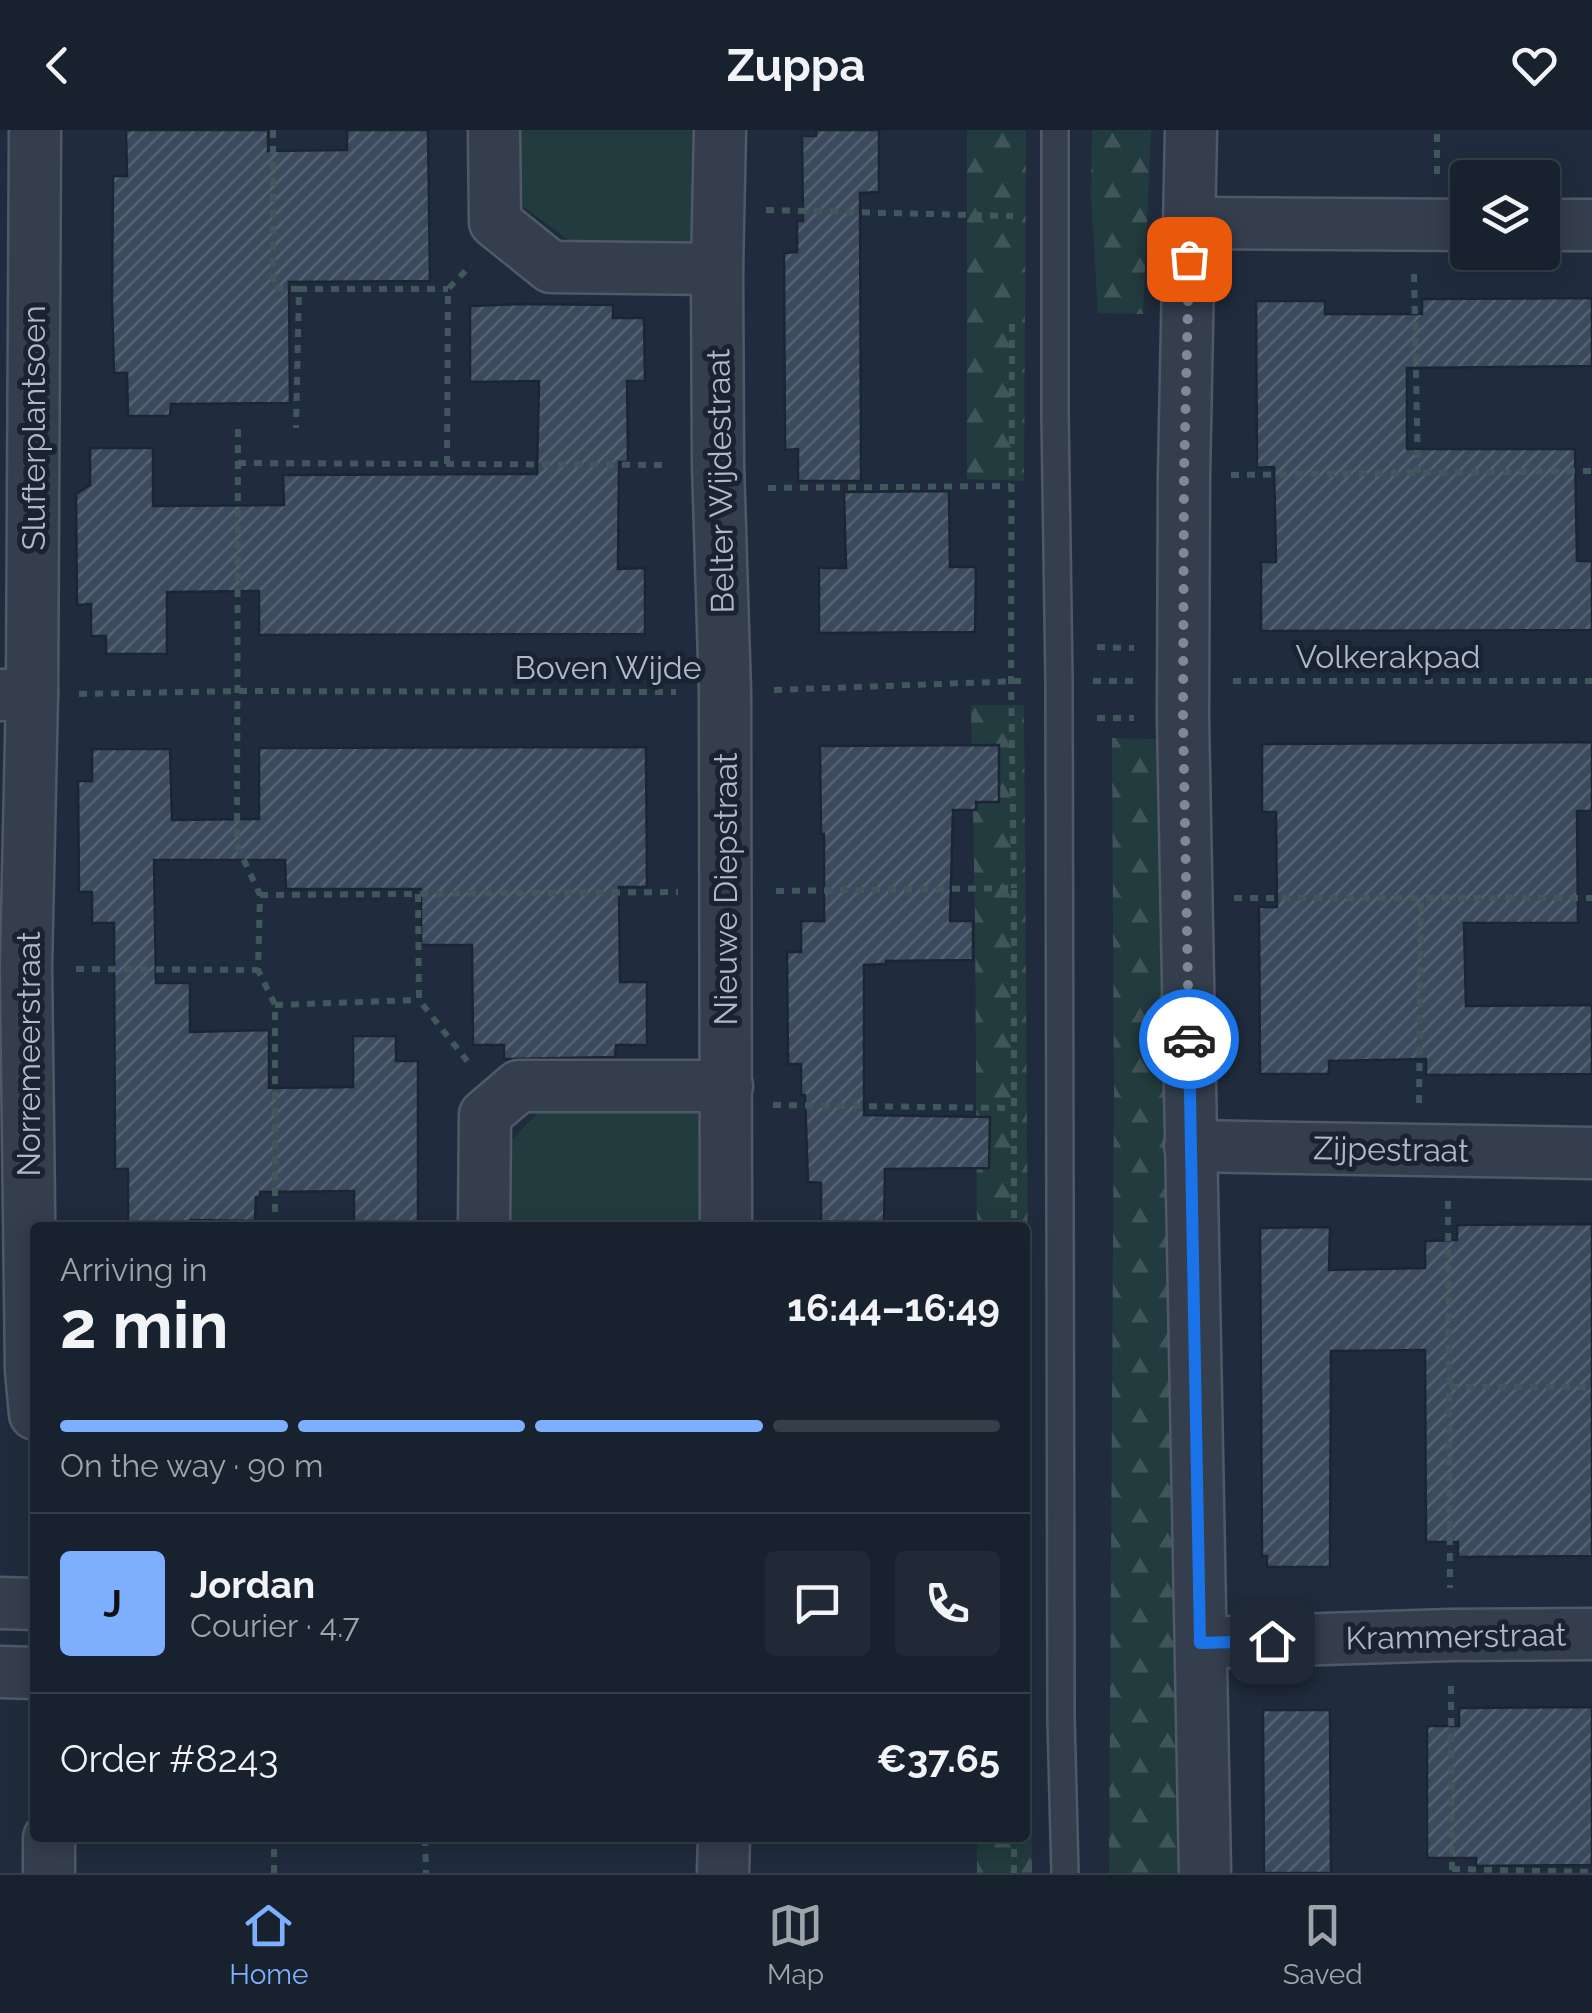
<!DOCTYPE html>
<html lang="en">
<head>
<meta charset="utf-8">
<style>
	:root { --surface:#18212e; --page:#212936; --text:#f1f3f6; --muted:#9fa3aa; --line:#363e4a; --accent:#7eafff }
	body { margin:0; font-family:Raleway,sans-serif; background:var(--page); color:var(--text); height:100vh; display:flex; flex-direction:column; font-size:38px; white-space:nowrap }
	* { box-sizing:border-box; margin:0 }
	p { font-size:32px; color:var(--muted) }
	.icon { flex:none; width:55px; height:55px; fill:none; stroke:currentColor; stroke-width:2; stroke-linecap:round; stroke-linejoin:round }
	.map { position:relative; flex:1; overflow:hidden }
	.drawer { position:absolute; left:30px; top:1092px; width:1000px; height:620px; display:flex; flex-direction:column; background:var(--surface); border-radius:10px; box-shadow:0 5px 25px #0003,0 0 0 2px var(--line) }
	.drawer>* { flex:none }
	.controls { position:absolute; left:1450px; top:30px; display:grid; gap:20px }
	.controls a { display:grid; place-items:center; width:110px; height:110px; border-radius:10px; background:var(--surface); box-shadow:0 5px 25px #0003,0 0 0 2px var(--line); font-size:50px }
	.pin { position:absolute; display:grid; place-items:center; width:85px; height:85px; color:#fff; margin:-42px; border-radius:20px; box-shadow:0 5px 15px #0006 }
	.courier { position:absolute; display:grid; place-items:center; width:100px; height:100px; margin:-50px; border:8px solid #1a73e8; border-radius:50%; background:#fff; color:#222; box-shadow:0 2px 12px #0007 }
	.overview em { font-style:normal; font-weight:700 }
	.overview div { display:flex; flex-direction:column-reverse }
	.overview { display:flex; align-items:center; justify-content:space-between; height:170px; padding:0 30px }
	h1 { font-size:65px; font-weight:700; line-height:75px }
	.bar { display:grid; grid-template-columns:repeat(4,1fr); gap:15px 10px; align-content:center; height:120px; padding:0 30px }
	.bar i { height:12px; border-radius:8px; background:var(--line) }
	.bar .current { background:var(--accent) }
	.bar p { grid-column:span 4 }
	.line { display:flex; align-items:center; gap:25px; padding:0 30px; border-top:2px solid var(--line) }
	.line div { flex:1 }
	.round { display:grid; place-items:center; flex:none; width:105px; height:105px; border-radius:10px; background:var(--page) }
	header { display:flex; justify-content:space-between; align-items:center; height:130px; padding:0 30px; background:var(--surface); font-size:45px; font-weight:700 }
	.dock { display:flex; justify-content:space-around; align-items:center; height:140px; border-top:2px solid var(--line); background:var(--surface); font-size:28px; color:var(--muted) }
	.dock a { display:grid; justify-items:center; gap:5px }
	.dock .current { color:var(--accent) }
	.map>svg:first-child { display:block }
	.green { fill:#223b3e }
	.forest { fill:url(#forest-firs) }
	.building { fill:url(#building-hatch); stroke:#1c2534; stroke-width:2.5 }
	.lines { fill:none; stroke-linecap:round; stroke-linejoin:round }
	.service-casing { stroke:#505968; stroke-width:30 }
	.minor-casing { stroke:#505968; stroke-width:55 }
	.path { stroke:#40585b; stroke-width:6; stroke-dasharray:8 8; stroke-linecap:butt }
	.service { stroke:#343e4d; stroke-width:25 }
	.minor { stroke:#343e4d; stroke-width:50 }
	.done { stroke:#7e8898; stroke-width:10; stroke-dasharray:0 18 }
	.route { stroke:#1a73e8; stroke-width:12 }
	.labels { text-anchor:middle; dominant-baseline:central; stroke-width:10; stroke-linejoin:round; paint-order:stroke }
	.street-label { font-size:32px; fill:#b0b9c9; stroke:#1a2332 }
</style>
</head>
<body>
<header><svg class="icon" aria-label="back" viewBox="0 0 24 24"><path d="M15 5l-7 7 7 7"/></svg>Zuppa<svg class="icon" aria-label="heart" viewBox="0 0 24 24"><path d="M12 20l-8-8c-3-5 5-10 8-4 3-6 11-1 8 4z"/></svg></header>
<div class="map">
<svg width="1592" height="1743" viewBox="0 0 1592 1743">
	<defs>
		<pattern id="forest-firs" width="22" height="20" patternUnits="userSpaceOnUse" patternTransform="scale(2.5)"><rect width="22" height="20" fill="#223b3e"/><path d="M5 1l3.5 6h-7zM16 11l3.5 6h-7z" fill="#405559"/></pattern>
		<pattern id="building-hatch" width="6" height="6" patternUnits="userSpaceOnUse" patternTransform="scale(2.5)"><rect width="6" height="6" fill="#3c4a5d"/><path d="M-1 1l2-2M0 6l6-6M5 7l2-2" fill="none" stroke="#566273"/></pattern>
	</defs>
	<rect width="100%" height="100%" fill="#202c3d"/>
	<g class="green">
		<polygon points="513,0 700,0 699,114 570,111 514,70"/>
		<polygon points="549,971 709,977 709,1097 506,1098 507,1015"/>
	</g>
	<g class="forest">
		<polygon points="967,0 1026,0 1024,351 967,349"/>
		<polygon points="1092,0 1151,0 1143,184 1098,183 1091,66"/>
		<polygon points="971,575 1024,575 1032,1743 977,1743 977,1708 1025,1708 1025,1098 977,1097 975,787"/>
		<polygon points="1112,608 1193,610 1197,1743 1109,1743 1114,968"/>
	</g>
	<g class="building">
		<polygon points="126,0 268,0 268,21 347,20 347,0 428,0 430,151 289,152 290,273 171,274 170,286 128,286 127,243 114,243 112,171 113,46 127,46"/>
		<polygon points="816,0 879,0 879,62 860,63 861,351 798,351 798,319 785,320 784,123 797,122 797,91 803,91 802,6 816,6"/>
		<polygon points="1592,168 1592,236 1407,238 1407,319 1575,319 1577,431 1592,431 1592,500 1261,501 1261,432 1276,432 1274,337 1257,338 1256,171 1325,171 1325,184 1422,184 1422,169"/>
		<polygon points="523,174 613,175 613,188 644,188 645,251 627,251 628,332 619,332 618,439 645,438 645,504 259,505 259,461 167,462 167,524 106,524 106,506 91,506 91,474 77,475 76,364 90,355 90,318 153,318 153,376 284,375 283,345 537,344 539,251 470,252 470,176"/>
		<polygon points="949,361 950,437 976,437 975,502 819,503 819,438 846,438 844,362"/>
		<polygon points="1592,612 1592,681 1577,681 1578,793 1464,793 1466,876 1592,875 1592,944 1426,945 1426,929 1329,931 1329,944 1260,944 1259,777 1277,777 1276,682 1262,682 1262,614"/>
		<polygon points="999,615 999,672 976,672 976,680 953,680 950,791 973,791 973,830 886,831 886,834 864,835 864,985 990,987 989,1038 885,1039 884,1098 821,1098 821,1053 808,1052 805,965 801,965 801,934 788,934 787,822 801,822 801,791 824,791 824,704 821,704 820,616"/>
		<polygon points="646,617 647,757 619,757 620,852 647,852 647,915 616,915 615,927 504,929 504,915 473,915 472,815 421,815 421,759 286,759 285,730 154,730 156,853 190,853 190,902 269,900 269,958 353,957 353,906 396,906 396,931 418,931 418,1098 354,1098 354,1061 260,1062 260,1067 256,1067 255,1091 191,1090 191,1098 128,1098 128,1039 115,1039 114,793 92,793 92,762 79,762 78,651 92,651 92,619 170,619 172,690 259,689 259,618"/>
		<polygon points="1592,1094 1592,1426 1458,1427 1458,1412 1426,1412 1425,1220 1331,1221 1330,1437 1267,1437 1267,1426 1262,1426 1260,1098 1330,1097 1329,1140 1425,1138 1425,1111 1457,1110 1457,1095"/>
		<polygon points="1592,1577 1592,1735 1476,1736 1476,1728 1427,1728 1427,1596 1459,1596 1459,1578"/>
		<polygon points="1263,1580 1330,1580 1331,1743 1264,1743"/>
	</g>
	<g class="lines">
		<defs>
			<polyline id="service" points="1055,0 1055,285 1059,552 1061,1588 1065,1743"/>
			<g id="minor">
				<polyline points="494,0 495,92 551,137 717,139 720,0"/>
				<polyline points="1191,0 1184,345 1183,588 1205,1743"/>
				<polyline points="1190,93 1468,95"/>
				<polyline points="1542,95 1592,95"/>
				<polyline points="717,139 718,335 725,562 726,1098"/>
				<polyline points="32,564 26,838 31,1240 35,1284"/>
				<polyline points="0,565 32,564 35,0"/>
				<polyline points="1190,1016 1592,1023"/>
				<polyline points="484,1098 485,985 519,956 727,956"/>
				<polyline points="0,1473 35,1474"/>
				<polyline points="1201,1513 1450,1505 1592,1504"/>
				<polyline points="0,1542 35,1543"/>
				<polyline points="49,1743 49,1708"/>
				<polyline points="723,1743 724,1708"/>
			</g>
		</defs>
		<use href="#service" class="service-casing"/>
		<use href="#minor" class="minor-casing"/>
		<g class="path">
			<polyline points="273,0 273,158 299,159 296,298"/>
			<polyline points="1437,44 1437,0"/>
			<polyline points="766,80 1013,86"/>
			<polyline points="1414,144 1418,343"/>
			<polyline points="299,159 448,159"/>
			<polyline points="1012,194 1011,550 1014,758"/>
			<polyline points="238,299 237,715 260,765 258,840 275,875 275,1098"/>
			<polyline points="238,333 667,335"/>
			<polyline points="447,334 448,159 471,135"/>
			<polyline points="1231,345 1592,341"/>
			<polyline points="768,358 1011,356"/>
			<polyline points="1097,517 1134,518"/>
			<polyline points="1093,551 1136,551"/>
			<polyline points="1233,551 1592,551"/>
			<polyline points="774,560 1021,551"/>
			<polyline points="79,564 238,561 676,562"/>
			<polyline points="1097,588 1134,588"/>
			<polyline points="776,761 1014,758 1014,1098"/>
			<polyline points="418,764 419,870 468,932"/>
			<polyline points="260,765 678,762"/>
			<polyline points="1234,768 1592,768"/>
			<polyline points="76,839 258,840"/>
			<polyline points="275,875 418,870"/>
			<polyline points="1419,973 1421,769"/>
			<polyline points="773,975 1012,978"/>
			<polyline points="1448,1071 1450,1458"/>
			<polyline points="1450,1257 1592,1257"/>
			<polyline points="1451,1556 1452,1743"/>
			<polyline points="425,1708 426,1743"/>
			<polyline points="1452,1739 1592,1742"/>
			<polyline points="274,1743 274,1708"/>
			<polyline points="1014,1743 1014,1708"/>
		</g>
		<use href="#service" class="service"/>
		<use href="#minor" class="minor"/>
	</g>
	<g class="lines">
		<polyline class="done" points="1189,909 1183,588 1184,345 1189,129"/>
		<polyline class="route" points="1189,909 1200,1513 1272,1511"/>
	</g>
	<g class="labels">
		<g class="street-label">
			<text transform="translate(33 298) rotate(-90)">Slufterplantsoen</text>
			<text transform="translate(720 351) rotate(-91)">Belter Wijdestraat</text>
			<text x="1388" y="526">Volkerakpad</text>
			<text x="608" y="537">Boven Wijde</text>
			<text transform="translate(725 759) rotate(-90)">Nieuwe Diepstraat</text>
			<text transform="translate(28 924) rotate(-90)">Norremeerstraat</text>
			<text transform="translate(1391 1019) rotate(1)">Zijpestraat</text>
			<text transform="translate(1456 1506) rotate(-1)">Krammerstraat</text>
		</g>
	</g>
</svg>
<div class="controls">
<a><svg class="icon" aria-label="layers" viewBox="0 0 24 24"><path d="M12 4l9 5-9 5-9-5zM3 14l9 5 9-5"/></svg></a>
</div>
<div class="pin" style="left:1189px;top:129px;background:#ea580c"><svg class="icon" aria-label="bag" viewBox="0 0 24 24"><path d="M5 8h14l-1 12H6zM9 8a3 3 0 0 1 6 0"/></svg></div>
<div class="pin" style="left:1272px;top:1511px;background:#1f2937"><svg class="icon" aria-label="home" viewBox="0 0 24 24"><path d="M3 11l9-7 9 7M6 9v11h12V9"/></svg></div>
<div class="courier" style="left:1189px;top:909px"><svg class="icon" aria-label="car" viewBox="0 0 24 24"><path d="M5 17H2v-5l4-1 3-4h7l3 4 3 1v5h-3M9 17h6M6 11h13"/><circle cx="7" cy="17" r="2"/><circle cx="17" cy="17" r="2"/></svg></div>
<section class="drawer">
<div class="overview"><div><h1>2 min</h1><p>Arriving in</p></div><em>16:44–16:49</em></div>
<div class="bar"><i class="current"></i><i class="current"></i><i class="current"></i><i></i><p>On the way · 90 m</p></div>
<div class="line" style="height:180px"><b class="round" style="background:var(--accent);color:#111">J</b><div><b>Jordan</b><p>Courier · 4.7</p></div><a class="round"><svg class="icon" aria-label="chat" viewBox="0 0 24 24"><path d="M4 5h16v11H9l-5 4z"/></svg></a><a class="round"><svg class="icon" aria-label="phone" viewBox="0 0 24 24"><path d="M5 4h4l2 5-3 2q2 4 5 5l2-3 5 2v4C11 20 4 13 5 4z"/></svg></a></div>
<div class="line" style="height:130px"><div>Order #8243</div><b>€37.65</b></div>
</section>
</div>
<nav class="dock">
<a class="current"><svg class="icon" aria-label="home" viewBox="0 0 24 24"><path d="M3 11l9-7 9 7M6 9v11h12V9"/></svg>Home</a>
<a><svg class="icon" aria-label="map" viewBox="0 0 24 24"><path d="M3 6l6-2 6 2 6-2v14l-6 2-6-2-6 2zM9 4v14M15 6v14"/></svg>Map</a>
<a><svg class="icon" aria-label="saved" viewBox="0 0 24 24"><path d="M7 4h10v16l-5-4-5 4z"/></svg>Saved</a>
</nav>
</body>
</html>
